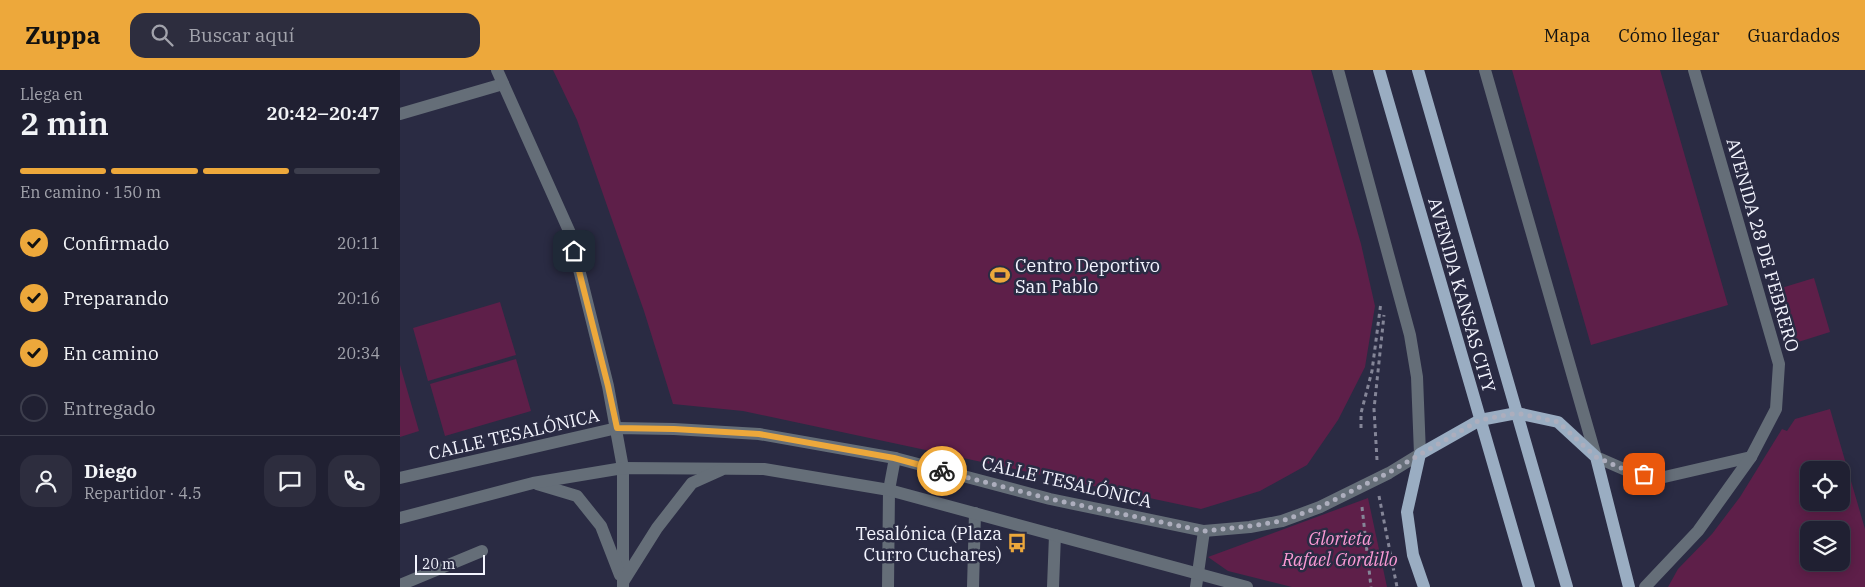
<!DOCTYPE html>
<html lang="es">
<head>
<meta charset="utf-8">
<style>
	:root { --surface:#202032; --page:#2d2d3e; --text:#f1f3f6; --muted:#a2a3ac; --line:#3d3e4d; --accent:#eda83b }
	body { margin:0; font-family:"IBM Plex Serif",serif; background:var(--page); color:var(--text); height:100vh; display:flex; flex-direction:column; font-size:19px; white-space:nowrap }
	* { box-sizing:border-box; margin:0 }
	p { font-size:16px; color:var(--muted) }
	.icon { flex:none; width:28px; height:28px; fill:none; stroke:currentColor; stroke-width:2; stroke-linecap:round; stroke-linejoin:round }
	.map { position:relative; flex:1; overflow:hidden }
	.sheet { display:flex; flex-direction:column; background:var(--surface); width:400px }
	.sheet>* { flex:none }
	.fabs { position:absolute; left:1400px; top:391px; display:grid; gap:10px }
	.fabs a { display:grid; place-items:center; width:50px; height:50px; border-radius:10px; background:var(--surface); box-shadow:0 2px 12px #0003,0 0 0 1px var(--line); font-size:25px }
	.scale { position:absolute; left:15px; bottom:12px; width:70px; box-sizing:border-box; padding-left:5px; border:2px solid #f3f4fe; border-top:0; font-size:14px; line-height:18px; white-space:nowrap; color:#f3f4fe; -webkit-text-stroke:4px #2a2b43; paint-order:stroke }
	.pin { position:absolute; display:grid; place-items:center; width:42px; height:42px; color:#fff; margin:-21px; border-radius:10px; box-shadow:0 2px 8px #0006 }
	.courier { position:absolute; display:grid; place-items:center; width:50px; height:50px; margin:-25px; border:4px solid #eda83b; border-radius:50%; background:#fff; color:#222; box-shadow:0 1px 6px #0007 }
	.head em { font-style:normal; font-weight:600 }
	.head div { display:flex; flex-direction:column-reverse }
	.head { display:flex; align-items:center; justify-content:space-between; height:85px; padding:0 20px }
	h1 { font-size:32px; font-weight:600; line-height:38px }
	.bar { display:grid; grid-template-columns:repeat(4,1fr); gap:8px 5px; align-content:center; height:60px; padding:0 20px }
	.bar i { height:6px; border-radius:4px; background:var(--line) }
	.bar .selected { background:var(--accent) }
	.bar p { grid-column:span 4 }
	.line { display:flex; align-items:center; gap:12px; padding:0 20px; border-top:1px solid var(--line) }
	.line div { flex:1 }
	.round { display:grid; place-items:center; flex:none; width:52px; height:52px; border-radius:15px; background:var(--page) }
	ol { padding:0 20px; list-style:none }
	li { display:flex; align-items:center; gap:15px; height:55px }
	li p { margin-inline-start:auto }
	li .icon { padding:5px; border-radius:50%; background:var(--accent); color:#111; stroke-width:4 }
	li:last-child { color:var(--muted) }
	li i { width:28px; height:28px; border:2px solid var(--line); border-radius:50% }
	header { display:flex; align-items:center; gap:30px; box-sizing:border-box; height:70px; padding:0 25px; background:var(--accent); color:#111 }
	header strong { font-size:24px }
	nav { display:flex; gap:28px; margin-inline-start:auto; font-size:18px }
	.search { width:350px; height:45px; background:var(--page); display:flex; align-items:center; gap:12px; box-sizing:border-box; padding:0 18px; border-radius:15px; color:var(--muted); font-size:19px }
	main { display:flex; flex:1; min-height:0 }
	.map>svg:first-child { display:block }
	.green { fill:#5e1f49; fill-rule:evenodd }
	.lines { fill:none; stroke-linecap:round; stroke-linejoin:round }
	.path { stroke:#858698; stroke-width:3; stroke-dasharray:4 4; stroke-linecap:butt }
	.pedestrian { stroke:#656e78; stroke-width:12 }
	.minor { stroke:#656e78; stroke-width:12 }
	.tertiary { stroke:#656e78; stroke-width:12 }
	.primary { stroke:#9aadc2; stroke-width:12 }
	.done { stroke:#adaebd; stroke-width:5; stroke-dasharray:0 9 }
	.route { stroke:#eda83b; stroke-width:6 }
	.labels { text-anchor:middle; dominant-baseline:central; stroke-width:5; stroke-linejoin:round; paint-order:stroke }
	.street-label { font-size:18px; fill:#f3f4fe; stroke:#2a2b43 }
	.poi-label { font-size:18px; fill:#f3f4fe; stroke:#2a2b43; text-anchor:start }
	.park-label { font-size:18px; font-style:italic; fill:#fb9ad5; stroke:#2a2b43 }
</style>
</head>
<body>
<header>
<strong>Zuppa</strong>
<div class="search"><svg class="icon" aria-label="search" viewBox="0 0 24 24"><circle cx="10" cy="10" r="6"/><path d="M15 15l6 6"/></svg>Buscar aquí</div>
<nav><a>Mapa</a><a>Cómo llegar</a><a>Guardados</a></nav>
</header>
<main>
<section class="sheet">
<div class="head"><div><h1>2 min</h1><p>Llega en</p></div><em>20:42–20:47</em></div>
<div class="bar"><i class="selected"></i><i class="selected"></i><i class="selected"></i><i></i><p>En camino · 150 m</p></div>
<ol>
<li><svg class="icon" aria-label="check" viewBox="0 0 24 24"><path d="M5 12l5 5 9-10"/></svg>Confirmado<p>20:11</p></li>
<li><svg class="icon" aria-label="check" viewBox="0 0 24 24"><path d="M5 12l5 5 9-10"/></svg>Preparando<p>20:16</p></li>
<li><svg class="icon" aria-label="check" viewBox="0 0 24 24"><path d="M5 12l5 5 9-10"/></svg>En camino<p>20:34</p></li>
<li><i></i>Entregado</li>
</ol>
<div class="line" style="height:90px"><a class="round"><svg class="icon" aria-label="person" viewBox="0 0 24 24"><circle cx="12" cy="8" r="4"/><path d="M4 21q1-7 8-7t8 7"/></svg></a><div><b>Diego</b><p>Repartidor · 4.5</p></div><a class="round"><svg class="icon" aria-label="chat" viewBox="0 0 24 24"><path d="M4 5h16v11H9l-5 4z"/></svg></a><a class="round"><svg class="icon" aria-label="phone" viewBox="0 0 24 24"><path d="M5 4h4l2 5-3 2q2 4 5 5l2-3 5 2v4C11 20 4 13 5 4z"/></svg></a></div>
</section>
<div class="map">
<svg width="1465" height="517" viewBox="0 0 1465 517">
	<rect width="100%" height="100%" fill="#2a2b43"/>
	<g class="green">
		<polygon points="153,0 911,0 961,174 975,236 965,297 938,350 907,395 860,421 801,439 343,341 273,334 244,241 177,50"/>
		<polygon points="1112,0 1260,0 1328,235 1191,275"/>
		<polygon points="1414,208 1430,262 1395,273 1378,219"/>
		<polygon points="100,232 116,285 28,311 13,258"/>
		<polygon points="116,289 131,341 45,366 30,314"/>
		<polygon points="0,295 19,361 0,367"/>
		<path d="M1430,339l35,120v58h-197l10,-18 34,-35 28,-37 42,-68 5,2 8,-12zM1409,400h32v32h-32zM1409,460h32v32h-32z"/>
		<polygon points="968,428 987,517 892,517 828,501 808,487"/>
	</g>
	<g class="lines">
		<g class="path">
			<polyline points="961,358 961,343 972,301 981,232"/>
			<polyline points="977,390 974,339 984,245"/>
			<polyline points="979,426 997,517"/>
			<polyline points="962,437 971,517"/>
		</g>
		<g class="pedestrian">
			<polyline points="0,44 103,14"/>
			<polyline points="573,517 575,443"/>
			<polyline points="653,517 655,465"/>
		</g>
		<g class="minor">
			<polyline points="938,0 1010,265 1017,307 1020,384"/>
			<polyline points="1085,0 1196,387 1228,401 1260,408 1351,387"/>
			<polyline points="0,515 82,481"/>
			<polyline points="488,517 489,420"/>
			<polyline points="796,517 804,461"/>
			<polyline points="1245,517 1298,461 1351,387 1376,339 1379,294 1294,0"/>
		</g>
		<g class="tertiary">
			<polyline points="97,0 170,163 208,316 223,398 223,517"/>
			<polyline points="0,408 217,358 274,359 359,364 495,388 650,429 804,461 850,457 882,451 920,437 989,403 1020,384"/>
			<polyline points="137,414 177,426 201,456 220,505"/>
			<polyline points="489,420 495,388"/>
			<polyline points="0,448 133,413 223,398 364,399 489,420 847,517"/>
			<polyline points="223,512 257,458 292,413 321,400"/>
		</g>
		<g class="primary">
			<polyline points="979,0 1129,517"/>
			<polyline points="1018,0 1167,517"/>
			<polyline points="1024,517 1013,485 1007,442 1020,384 1080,350 1117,343 1158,352 1196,387 1229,517"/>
		</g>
	</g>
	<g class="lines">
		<polyline class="done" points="542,401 650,429 804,461 850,456 882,451 920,437 988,403 1080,350 1117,343 1158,352 1196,387 1228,401 1244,404"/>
		<polyline class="route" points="174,181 208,316 217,358 274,359 359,364 494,388 542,401"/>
	</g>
	<defs>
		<symbol id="stadium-bare" viewBox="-9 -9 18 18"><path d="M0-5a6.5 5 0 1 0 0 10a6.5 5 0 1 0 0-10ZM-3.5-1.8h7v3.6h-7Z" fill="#eda83b" stroke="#2a2b43" stroke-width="2.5" paint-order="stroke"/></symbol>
		<symbol id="bus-bare" viewBox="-9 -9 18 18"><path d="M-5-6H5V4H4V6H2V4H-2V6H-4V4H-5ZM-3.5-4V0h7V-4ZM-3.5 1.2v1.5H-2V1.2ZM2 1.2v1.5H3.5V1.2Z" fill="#eda83b" stroke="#2a2b43" stroke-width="2.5" paint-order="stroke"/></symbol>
	</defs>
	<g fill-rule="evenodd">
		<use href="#stadium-bare" x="586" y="191" width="28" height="28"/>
		<use href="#bus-bare" x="603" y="459" width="28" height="28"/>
	</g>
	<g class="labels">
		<g class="street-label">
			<text transform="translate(1363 175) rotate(74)">AVENIDA 28 DE FEBRERO</text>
			<text transform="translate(1062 225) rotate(74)">AVENIDA KANSAS CITY</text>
			<text transform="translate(114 364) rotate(-13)">CALLE TESALÓNICA</text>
			<text transform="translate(667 412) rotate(13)">CALLE TESALÓNICA</text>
		</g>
		<g class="poi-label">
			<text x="615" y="195">Centro Deportivo<tspan x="615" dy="21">San Pablo</tspan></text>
			<text x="602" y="463" text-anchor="end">Tesalónica (Plaza<tspan x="602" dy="21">Curro Cuchares)</tspan></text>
		</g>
		<g class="park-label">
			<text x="940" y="468">Glorieta<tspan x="940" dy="21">Rafael Gordillo</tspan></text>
		</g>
	</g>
</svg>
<div class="fabs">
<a><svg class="icon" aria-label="locate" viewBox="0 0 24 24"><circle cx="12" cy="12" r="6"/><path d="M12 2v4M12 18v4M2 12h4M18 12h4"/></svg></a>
<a><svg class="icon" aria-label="layers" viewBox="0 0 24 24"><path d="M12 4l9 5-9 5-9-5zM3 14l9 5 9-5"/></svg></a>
</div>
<div class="scale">20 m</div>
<div class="pin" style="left:1244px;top:404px;background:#ea580c"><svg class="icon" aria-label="bag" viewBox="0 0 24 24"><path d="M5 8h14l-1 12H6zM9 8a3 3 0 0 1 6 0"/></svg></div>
<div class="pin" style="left:174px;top:181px;background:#1f2937"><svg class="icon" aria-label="home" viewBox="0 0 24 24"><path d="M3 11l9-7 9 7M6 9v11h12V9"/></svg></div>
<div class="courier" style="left:542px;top:401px"><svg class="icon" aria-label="bike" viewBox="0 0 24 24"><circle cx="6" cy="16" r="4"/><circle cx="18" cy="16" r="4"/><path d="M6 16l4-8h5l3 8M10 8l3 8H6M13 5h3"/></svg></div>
</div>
</main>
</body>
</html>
